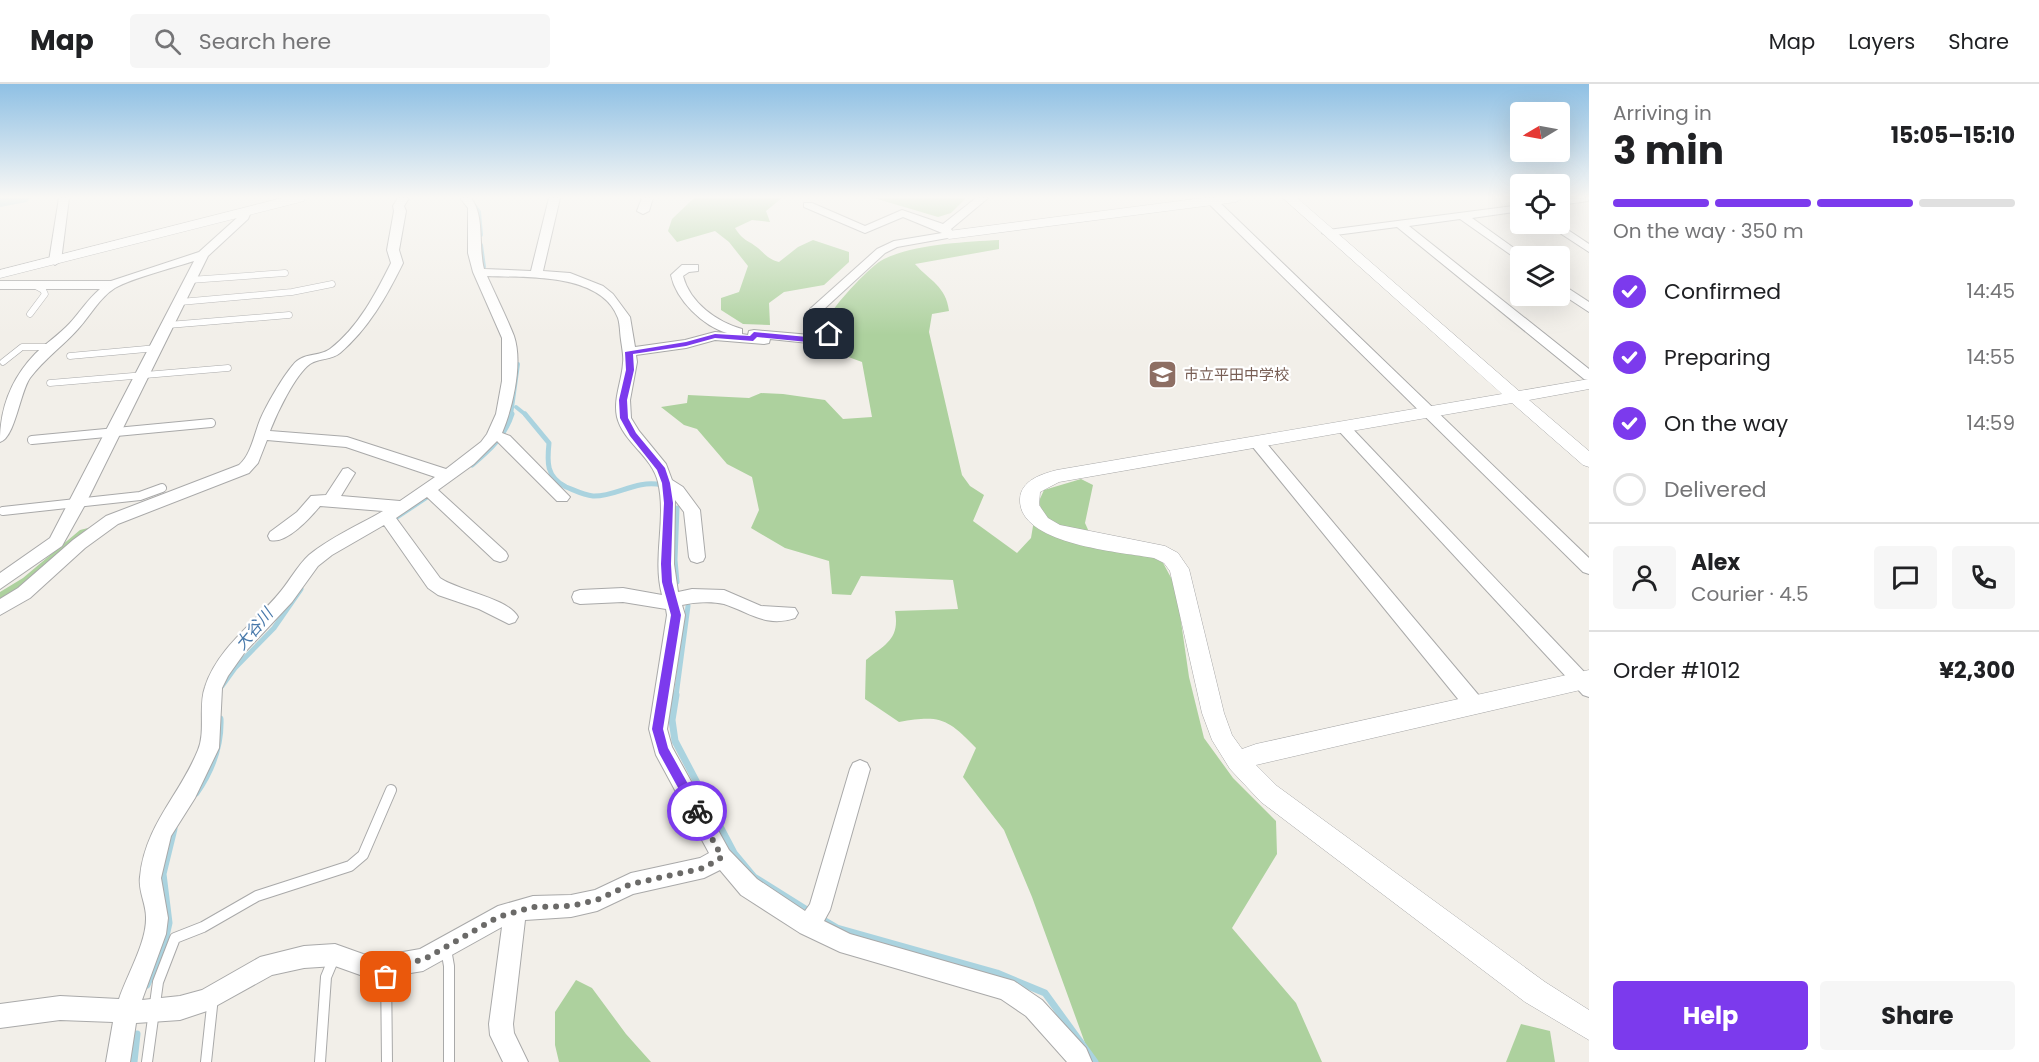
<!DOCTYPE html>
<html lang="en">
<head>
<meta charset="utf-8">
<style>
	:root { --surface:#fff; --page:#f6f6f6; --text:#202124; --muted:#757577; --line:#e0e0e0; --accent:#7c3aed }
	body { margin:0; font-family:Poppins,"Noto Sans JP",sans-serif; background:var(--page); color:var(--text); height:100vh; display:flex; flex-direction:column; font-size:22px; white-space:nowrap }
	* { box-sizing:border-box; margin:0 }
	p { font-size:20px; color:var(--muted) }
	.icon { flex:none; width:33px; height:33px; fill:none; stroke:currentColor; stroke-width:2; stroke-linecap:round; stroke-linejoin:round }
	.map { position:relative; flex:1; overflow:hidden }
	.panel { display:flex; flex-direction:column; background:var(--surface); width:450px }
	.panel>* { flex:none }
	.needle { width:39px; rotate:260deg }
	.controls { position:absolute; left:1510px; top:18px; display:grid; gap:12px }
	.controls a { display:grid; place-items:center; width:60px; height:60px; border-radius:6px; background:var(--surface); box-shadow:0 6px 24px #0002; font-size:30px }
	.pin { position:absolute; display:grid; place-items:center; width:51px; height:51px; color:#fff; margin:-26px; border-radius:12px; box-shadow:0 3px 9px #0006 }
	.courier { position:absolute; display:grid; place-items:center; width:60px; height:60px; margin:-30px; border:4px solid #7c3aed; border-radius:50%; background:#fff; color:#222; box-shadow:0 2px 8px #0007 }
	.head em { font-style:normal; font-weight:700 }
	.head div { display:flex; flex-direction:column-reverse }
	.head { display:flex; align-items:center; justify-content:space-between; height:102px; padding:0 24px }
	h1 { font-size:39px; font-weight:700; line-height:45px }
	.bar { display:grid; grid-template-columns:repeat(4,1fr); gap:9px 6px; align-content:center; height:72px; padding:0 24px }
	.bar i { height:8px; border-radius:4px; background:var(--line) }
	.bar .on { background:var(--accent) }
	.bar p { grid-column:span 4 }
	.line { display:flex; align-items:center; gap:15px; padding:0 24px; border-top:2px solid var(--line) }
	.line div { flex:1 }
	.round { display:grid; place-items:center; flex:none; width:63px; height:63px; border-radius:6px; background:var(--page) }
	ol { padding:0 24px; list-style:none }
	li { display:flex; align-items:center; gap:18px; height:66px }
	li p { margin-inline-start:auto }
	li .icon { padding:6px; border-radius:50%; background:var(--accent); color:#fff; stroke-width:4 }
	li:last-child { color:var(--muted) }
	li i { width:33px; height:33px; border:3px solid var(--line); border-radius:50% }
	.button { display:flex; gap:12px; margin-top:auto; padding:12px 24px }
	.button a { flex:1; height:69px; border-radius:6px; background:var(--accent); color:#fff; font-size:24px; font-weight:700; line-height:69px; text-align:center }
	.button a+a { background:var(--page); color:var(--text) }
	header { display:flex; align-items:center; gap:36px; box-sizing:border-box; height:84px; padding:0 30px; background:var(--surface); border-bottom:2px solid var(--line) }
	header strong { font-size:28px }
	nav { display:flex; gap:33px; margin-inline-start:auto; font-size:21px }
	.search { width:420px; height:54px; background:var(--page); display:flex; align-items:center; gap:15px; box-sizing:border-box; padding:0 21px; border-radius:6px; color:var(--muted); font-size:22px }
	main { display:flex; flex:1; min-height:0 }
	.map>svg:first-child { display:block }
	.forest { fill:#add19e }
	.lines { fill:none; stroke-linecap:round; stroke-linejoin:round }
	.stream-far2 { stroke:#aad3df; stroke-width:4 }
	.stream-far1 { stroke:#aad3df; stroke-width:5 }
	.stream { stroke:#aad3df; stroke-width:7 }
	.river { fill:#aad3df; fill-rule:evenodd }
	.service-far2-casing { stroke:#a9a9a9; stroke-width:7 }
	.service-far1-casing { stroke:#a9a9a9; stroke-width:10 }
	.service-casing { stroke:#a9a9a9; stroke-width:12 }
	.minor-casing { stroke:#a9a9a9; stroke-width:2 }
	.tertiary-casing { stroke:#a9a9a9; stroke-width:1 }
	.service-far2 { stroke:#fff; stroke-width:6 }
	.service-far1 { stroke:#fff; stroke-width:8 }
	.service { stroke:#fff; stroke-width:10 }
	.minor { fill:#fff; fill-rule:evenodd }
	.tertiary { fill:#fff; fill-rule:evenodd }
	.route { fill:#7c3aed }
	.done { stroke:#6b6a68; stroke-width:6; stroke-dasharray:0 10.8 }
	.labels { text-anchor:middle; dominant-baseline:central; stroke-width:4.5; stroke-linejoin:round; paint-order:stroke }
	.education-label { font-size:15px; fill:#785e54; stroke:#fff; text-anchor:start }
	.water-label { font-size:16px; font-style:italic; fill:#4a7aab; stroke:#fff }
</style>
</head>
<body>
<header>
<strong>Map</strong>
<div class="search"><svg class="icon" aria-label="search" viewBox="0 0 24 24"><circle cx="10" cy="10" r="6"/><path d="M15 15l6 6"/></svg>Search here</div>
<nav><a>Map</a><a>Layers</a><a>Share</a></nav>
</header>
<main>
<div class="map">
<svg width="1589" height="978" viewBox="0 0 1589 978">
	<rect width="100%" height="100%" fill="#f2efe9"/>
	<g class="forest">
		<path d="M694,114h88l-16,13 4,11 -18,-2 -17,8c9,14 12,11 23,20 8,7 10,11 21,14l19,-15 15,-7 36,12v10l-25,23 -40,7 -15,11 1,22 -27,-1 -22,-14v-12l18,-6 9,-26 -19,-24 -14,-11 -38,11 -9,-11 4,-12z"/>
		<polygon points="874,114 966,114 951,129 938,133"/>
		<path d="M999,156v9l-84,15c15,17 31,22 34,47l-17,3 -3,18 33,143 8,11 14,9 -11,26 44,32 14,-15 2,-12 9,-13 -3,-12 5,-11 37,-11 12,6 -8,38 9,20 45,10 23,8 14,26 13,90 15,61 29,40 43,43 1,33 -45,74 64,75 26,59h-226l-11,-19 -53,-146 -28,-67 -41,-53 13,-29c-29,-30 -36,-33 -77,-26l-34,-23 1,-39c20,-16 34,-21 29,-49l63,-2 -5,-29 -92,-4 -10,19 -19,-1 -3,-33 -44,-13 -34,-20 8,-18 -7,-33 -25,-13 -30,-35 -13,-4 -23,-18 26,-4 1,-8 61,3 12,-5 22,1 42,6 18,19 29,-2 -10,-55 -19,-7 -10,-7 7,-5 -10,-28c7,-13 41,-50 54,-56 32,-15 80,-17 115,-19z"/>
		<polygon points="92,443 65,470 0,517 0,508 23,494 80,446"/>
		<polygon points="576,896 592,904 626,950 651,978 559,978 555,961 555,928"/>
		<polygon points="1521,940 1550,947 1555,978 1506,978"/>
	</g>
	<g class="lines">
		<g class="stream-far2">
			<polyline points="472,118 479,128 481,151"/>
			<polyline points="481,161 484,183"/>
			<polyline points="516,323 526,331"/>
			<polyline points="511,331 518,280"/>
		</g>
		<g class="stream-far1">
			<path d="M525,330l24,29c-2,19 -3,34 17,44 8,3 17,8 27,9 23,1 43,-17 69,-11"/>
			<path d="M472,381c18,-15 33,-29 40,-51"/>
			<polyline points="677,424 675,476 677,498"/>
			<polyline points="391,437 430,411"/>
			<polyline points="222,602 235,584 274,544 301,505"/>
			<polyline points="676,612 688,522"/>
		</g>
		<g class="stream">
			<polyline points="676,611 672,636 675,657 734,769 754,793 810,828"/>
			<path d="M196,709c16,-23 25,-46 24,-74"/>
			<polyline points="820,834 837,844 997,889 1045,909 1095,978"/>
			<polyline points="147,901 164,861 169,839 163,790 174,745"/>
			<polyline points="134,978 137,950"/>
		</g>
		<polygon class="river" points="0,114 30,114 27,118 0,123"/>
		<defs>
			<g id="service-far2">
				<polyline points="190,196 285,189"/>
				<polyline points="180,218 292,208 332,200"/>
				<polyline points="30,230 45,210 43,206 34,201"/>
				<polyline points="168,241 289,231"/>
				<polyline points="70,272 157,264"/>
				<polyline points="3,278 22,263 51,263"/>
				<polyline points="50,299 228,284"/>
			</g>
			<g id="service-far1">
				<polyline points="32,356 211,339"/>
				<polyline points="3,427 140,412 162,404"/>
			</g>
			<g id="service">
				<polyline points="446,865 449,882 449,978"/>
				<polyline points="386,883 387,978"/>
				<polyline points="147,978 158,898 175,854 203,843 257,812 350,782 363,771 391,706"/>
				<polyline points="206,978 213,913"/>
				<polyline points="320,978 326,893 334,874"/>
			</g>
			<g id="minor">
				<polygon points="59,114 69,114 61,177 55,181 49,177"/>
				<path d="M398,114h11l-5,8 2,5 -7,39 4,13c-16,33 -35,66 -63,90 -8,7 -21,5 -30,11 -15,11 -33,49 -40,67l77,6 99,32 35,-27 6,-8 9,-20 6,-33v-43l-29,-66 -5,-19v-45l-8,-10h11c14,18 7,48 13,71l47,2 18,-73h11l-17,73 27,2 33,13 10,8 17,23 5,30 50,-7 30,-8 12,1c-24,-7 -51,-33 -56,-58l11,-10h16v6l-9,1 -6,4c7,27 34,46 59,53v5l6,1 1,-4 5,-1 68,6 -12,-27 67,-60 17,-8 48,-8 -39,-16 -38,16 -61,-26v-4h8l53,23 37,-16 41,14 33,-26h12l-37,31 4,6 -2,2 -56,10 -12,6 -62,57 12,24 -4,8 -13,2 -48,-5 -1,4 -5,1 -49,-4 -29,8 -50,7 1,7 -7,38 1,18 8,13 27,33 6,16 11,7 17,23 5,47 -2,4 -6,2 -6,-2 -2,-4 -5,-45 -9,-12 -1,64 4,28 14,-3 32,1 37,16 34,2 3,5 -3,5c-29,10 -46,-6 -71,-14 -12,-3 -30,-2 -42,1l3,10 -18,114 5,18 57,103 28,29 48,32 5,-7 40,-135 3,-6 7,-3 7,3 3,6 -40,141 -6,11 26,13 164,47 28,19 44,48 6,14h-25l-41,-46 -25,-17 -161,-47 -40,-19 -59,-38 -21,-25 -16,8 -71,16 -36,17 -26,6 -46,3 -12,104 1,9 14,29h-25l-13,-27 -1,-11 13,-97 -79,44 -37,6 -23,-1 -28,-10 -31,2 -32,7 -65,36 -27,9 -44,3 -6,39h-24l7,-40 -53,-2 -60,8v-24l60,-8 59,3c8,-24 28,-57 27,-82 0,-13 -8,-27 -6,-40 5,-52 40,-82 58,-127 8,-19 0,-44 7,-63 13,-40 51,-65 76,-96 9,-11 17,-26 28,-36 22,-18 50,-30 74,-44l-63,-5c-9,11 -34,39 -50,34l-2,-4 2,-4 27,-20 14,-16 15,-1 17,-26 5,-1 7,5 -14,23 59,5 35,-24 -89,-30 -79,-7 -9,23 -9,10 -131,51 -33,24 -55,50 -30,17v-16l18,-11 55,-48 33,-24 133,-51c12,-10 15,-30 21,-45 7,-16 22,-42 33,-55 10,-13 26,-8 37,-16 28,-21 46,-56 61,-86l-4,-13 7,-39 -1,-5zM487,192c38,2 114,-4 131,42 2,6 2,15 3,22 1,8 3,16 2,23 -1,18 -10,36 -6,54 6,25 35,39 41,65 9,37 -6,76 4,113l-39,-7 -43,2 -6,2 -2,5 2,5 6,2 43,-2 43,7 1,6 -18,114 7,26 53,98 -9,5 -69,15 -36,17 -24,5 -38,1 -35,10 -78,43 -34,6 -23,-1 -28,-10 -31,2 -44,11 -58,33 -22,6 -38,4 24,-66 2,-16 -7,-40 10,-42 24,-38 24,-50 3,-60 6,-12 17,-24 47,-50 26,-36 14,-11 52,-30 44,63 10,7 41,14 30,15 6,-2 3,-5c-10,-19 -59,-26 -78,-39l-44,-60 31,-21 67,63 6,2 6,-2 2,-4 -2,-4 -68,-62 36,-26 23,-23 60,60h10l3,-4 -60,-61 -8,-3c11,-26 21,-70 12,-97 -8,-20 -18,-40 -27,-60z"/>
				<polygon points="642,114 653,114 649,127 643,130 637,127"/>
				<polygon points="1203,114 1215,114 1589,474 1589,490 1583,488"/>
				<polygon points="1589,114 1588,117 1560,121 1560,115"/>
				<polygon points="1521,121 1521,127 1472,134 1525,172 1521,172 1521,178 1460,135 1409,142 1589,285 1589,296 1584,295 1397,143 1328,152 1322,149 1328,146"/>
				<path d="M245,125l6,3 -3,7 -40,37 -122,247 -24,43 -62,43v-16l50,-35 144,-277c-21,7 -62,17 -79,27 -16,10 -24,27 -37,41 -15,17 -34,30 -48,49 -10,14 -15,60 -30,64 0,-34 11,-63 35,-88 11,-11 24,-19 35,-31 10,-11 18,-24 30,-34h-100v-8h111l88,-29 40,-36 2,-6z"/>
				<polygon points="1546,140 1559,140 1589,160 1589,168"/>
				<polygon points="1560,199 1589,218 1589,228 1560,209"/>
				<polygon points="1343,338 1348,340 1589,593 1589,613 1583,611 1338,346 1336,343"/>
				<polygon points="1257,353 1262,354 1481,614 1483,620 1481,626 1474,628 1467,626 1252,362 1250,358 1252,354"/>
			</g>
			<g id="tertiary">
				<polygon points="282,114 305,114 304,117 0,194 0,186"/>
				<polygon points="1203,114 1242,114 1236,118 949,155 942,151 949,147"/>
				<path d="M1283,114h14l222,193 70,-12v10l-60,11 60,51v16l-6,-2 -71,-62 -453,79 -19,10 -1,13 9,13 12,7 105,21 13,7 11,16 35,144 8,22 10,14 14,-5 333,-74v18l-333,77 21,21 268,196 44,28v30l-64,-38 -264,-200 -31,-33 -18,-29 -10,-27 -32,-142 -6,-8 -10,-5c-32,-6 -136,-13 -134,-59 1,-19 22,-25 37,-29l445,-76z"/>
			</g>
		</defs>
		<use href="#service-far2" class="service-far2-casing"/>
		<use href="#service-far1" class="service-far1-casing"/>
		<use href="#service" class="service-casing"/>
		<use href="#minor" class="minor-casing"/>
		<use href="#tertiary" class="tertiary-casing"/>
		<use href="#service-far2" class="service-far2"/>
		<use href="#service-far1" class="service-far1"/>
		<use href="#service" class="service"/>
		<use href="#minor" class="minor"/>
		<use href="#tertiary" class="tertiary"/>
	</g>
	<linearGradient id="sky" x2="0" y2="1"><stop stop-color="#8fc0e4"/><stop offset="0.45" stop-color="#f9f8f5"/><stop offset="1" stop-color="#f9f8f5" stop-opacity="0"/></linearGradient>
	<rect width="1589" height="251" fill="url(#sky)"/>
	<polygon class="route" points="829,247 833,250 829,257 818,259 757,253 753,257 715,254 686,262 633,270 634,286 627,316 628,334 636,349 665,384 670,399 673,419 671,480 672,498 681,531 663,645 668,664 703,727 697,732 693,731 659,669 652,645 671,531 662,498 661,480 664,419 662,399 657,386 630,352 620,334 619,316 626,286 625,268 686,258 715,250 750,252 754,248 818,254 823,253"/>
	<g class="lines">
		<polyline class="done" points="386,893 386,882 423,876 498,833 533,823 571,822 597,816 631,800 704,784 722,773 697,727"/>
	</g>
	<defs>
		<symbol id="school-square" viewBox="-11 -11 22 22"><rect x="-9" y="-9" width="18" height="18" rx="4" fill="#8d6e63" stroke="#fff"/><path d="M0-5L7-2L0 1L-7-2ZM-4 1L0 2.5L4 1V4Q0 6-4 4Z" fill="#fff"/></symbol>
	</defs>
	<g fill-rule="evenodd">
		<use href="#school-square" x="1146" y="274" width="33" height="33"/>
	</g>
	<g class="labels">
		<g class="education-label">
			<text x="1184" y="290">市立平田中学校</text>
		</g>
		<g class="water-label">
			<text transform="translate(254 545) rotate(-50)">大谷川</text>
		</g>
	</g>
</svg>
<div class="controls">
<a><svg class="needle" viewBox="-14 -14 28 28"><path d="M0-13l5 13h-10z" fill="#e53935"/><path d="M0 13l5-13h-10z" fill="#757577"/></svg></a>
<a><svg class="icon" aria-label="locate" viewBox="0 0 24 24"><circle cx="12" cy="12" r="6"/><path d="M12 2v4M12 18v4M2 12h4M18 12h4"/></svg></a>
<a><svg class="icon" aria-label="layers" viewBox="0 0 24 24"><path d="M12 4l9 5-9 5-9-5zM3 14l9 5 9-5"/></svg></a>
</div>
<div class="pin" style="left:386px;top:893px;background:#ea580c"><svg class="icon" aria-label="bag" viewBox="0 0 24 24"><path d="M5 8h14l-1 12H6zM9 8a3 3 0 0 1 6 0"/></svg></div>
<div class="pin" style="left:829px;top:250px;background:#1f2937"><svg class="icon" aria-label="home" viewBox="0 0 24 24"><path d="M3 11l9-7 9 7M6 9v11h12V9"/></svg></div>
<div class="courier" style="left:697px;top:727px"><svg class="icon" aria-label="bike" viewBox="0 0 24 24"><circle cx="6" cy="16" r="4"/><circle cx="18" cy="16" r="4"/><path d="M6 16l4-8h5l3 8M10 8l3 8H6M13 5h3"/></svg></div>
</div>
<section class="panel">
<div class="head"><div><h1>3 min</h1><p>Arriving in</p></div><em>15:05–15:10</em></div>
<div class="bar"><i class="on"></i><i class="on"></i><i class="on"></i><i></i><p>On the way · 350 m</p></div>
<ol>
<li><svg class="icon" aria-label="check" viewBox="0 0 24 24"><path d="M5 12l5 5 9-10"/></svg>Confirmed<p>14:45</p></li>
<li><svg class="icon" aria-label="check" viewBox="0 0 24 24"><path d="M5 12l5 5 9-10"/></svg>Preparing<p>14:55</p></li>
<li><svg class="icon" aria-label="check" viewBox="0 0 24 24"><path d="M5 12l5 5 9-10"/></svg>On the way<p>14:59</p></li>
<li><i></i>Delivered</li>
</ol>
<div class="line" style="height:108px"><a class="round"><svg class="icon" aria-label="person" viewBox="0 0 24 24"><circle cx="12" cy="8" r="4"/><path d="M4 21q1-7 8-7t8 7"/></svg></a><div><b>Alex</b><p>Courier · 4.5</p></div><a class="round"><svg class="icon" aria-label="chat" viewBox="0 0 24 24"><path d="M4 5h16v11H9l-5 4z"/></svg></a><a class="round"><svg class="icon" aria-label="phone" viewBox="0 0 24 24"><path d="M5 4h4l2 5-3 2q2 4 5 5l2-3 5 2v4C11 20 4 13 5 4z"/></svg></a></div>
<div class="line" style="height:78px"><div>Order #1012</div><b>¥2,300</b></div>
<div class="button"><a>Help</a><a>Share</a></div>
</section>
</main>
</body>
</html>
